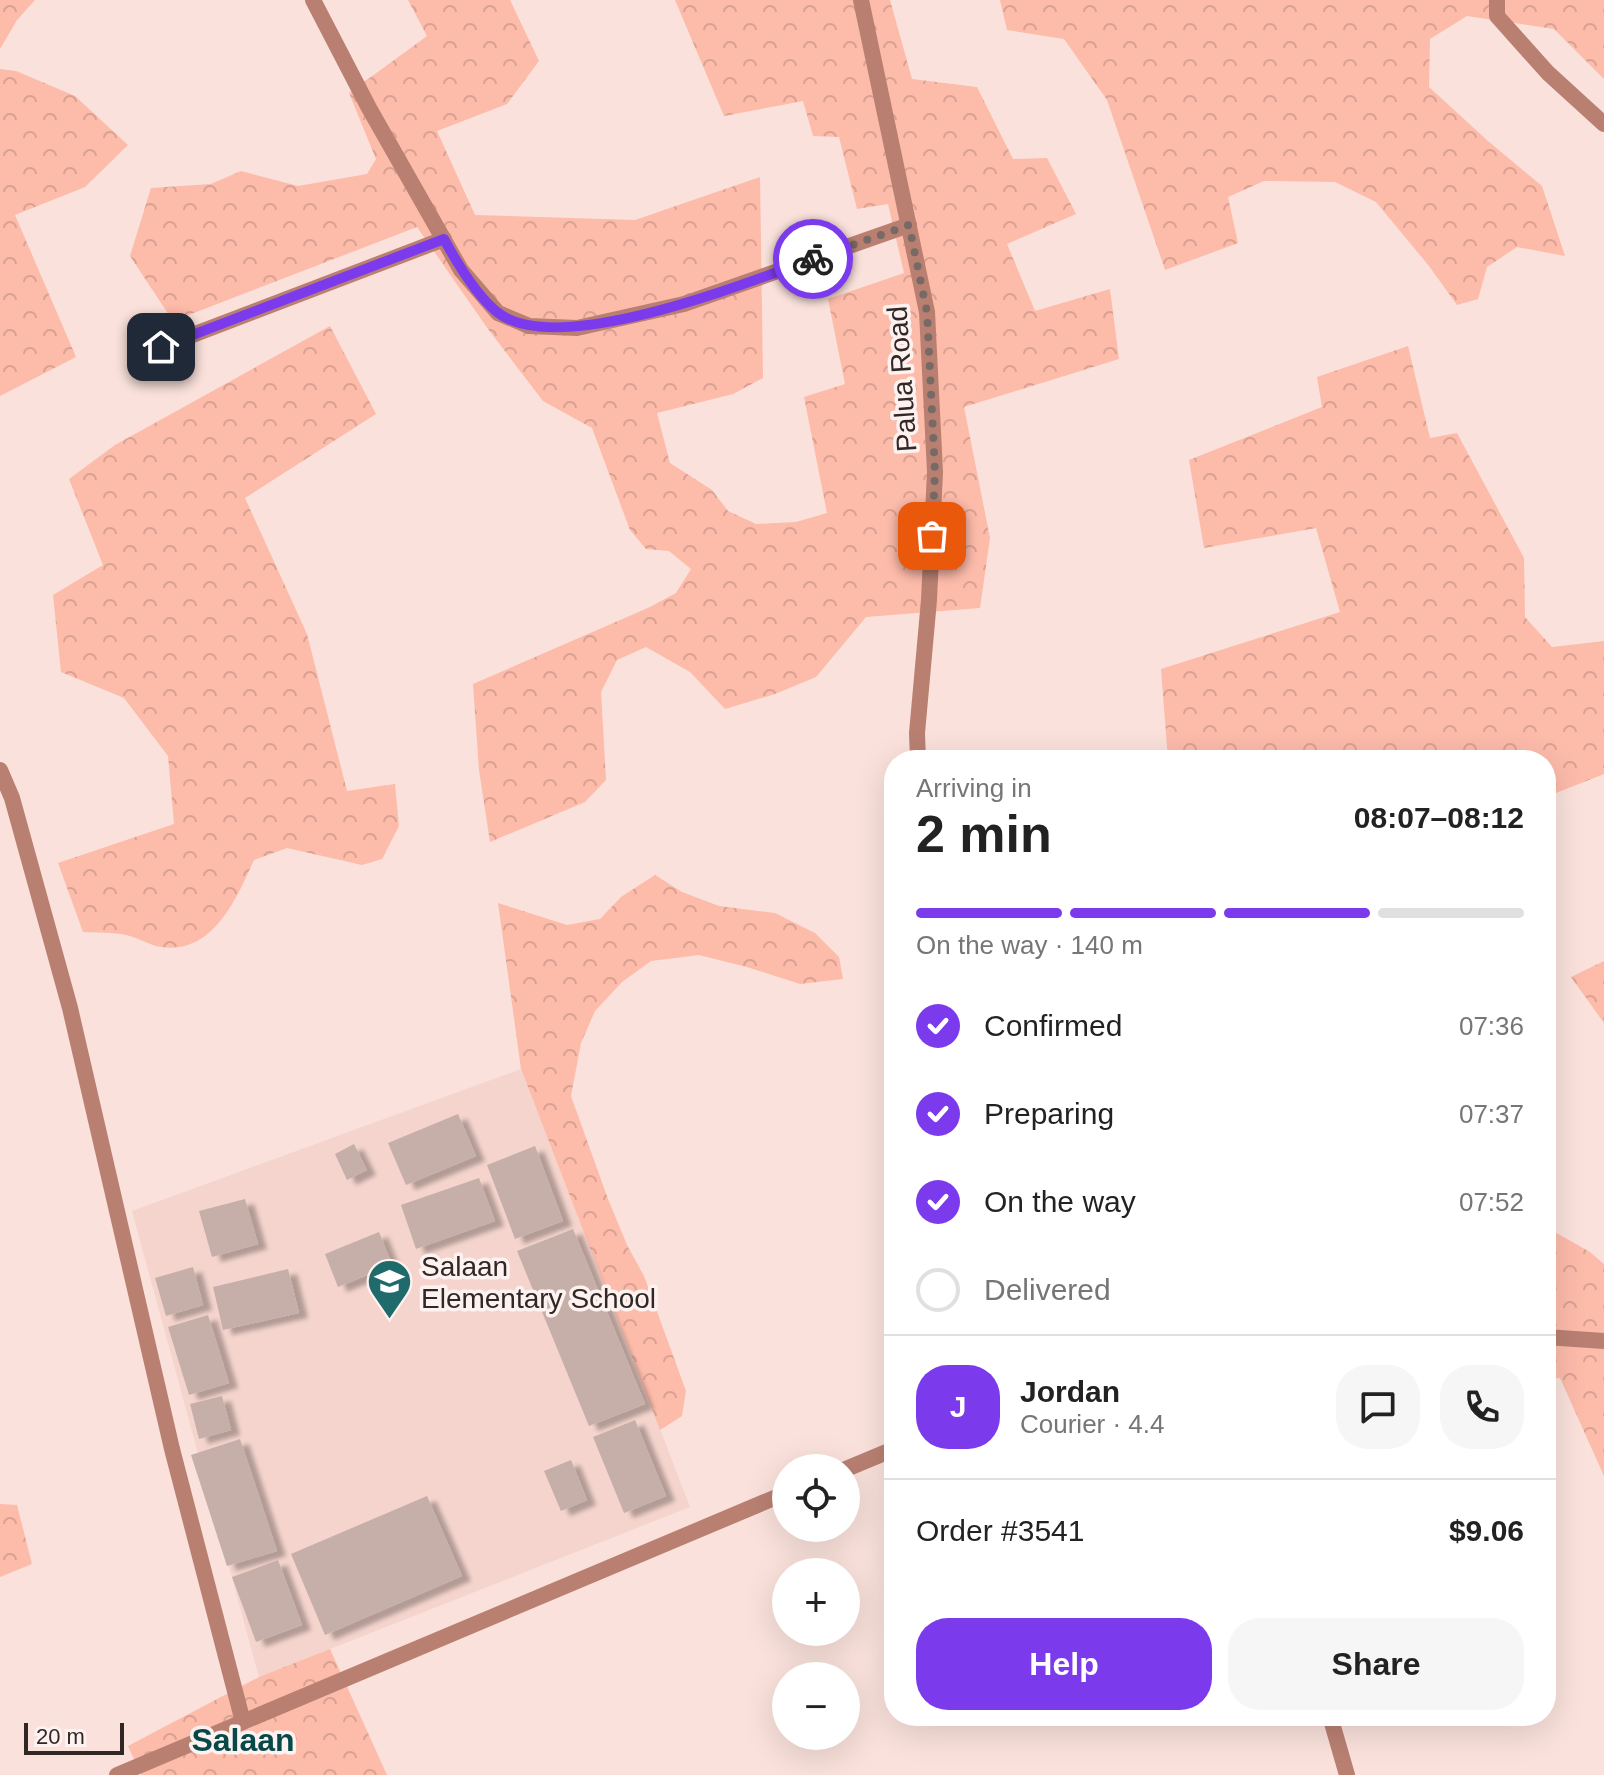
<!DOCTYPE html>
<html lang="en">
<head>
<meta charset="utf-8">
<style>
	:root { --surface:#fff; --page:#f6f6f6; --text:#222; --muted:#767676; --line:#e0e0e0; --accent:#7c3aed }
	body { margin:0; font-family:Helvetica,sans-serif; background:var(--page); color:var(--text); height:100vh; display:flex; flex-direction:column; font-size:30px; white-space:nowrap }
	* { box-sizing:border-box; margin:0 }
	p { font-size:26px; color:var(--muted) }
	.icon { flex:none; width:44px; height:44px; fill:none; stroke:currentColor; stroke-width:2; stroke-linecap:round; stroke-linejoin:round }
	.map { position:relative; flex:1; overflow:hidden }
	.panel { position:absolute; left:884px; top:750px; width:672px; height:976px; display:flex; flex-direction:column; background:var(--surface); border-radius:32px; box-shadow:0 8px 32px #0002 }
	.panel>* { flex:none }
	.buttons { position:absolute; left:772px; top:1454px; display:grid; gap:16px }
	.buttons a { display:grid; place-items:center; width:88px; height:88px; border-radius:50%; background:var(--surface); box-shadow:0 8px 32px #0002; font-size:40px }
	.scale { position:absolute; left:24px; bottom:20px; width:100px; box-sizing:border-box; padding-left:8px; border:4px solid #312826; border-top:0; font-size:22px; line-height:28px; white-space:nowrap; color:#312826; -webkit-text-stroke:6px #fdf2f0; paint-order:stroke }
	.pin { position:absolute; display:grid; place-items:center; width:68px; height:68px; color:#fff; margin:-34px; border-radius:16px; box-shadow:0 4px 12px #0006 }
	.courier { position:absolute; display:grid; place-items:center; width:80px; height:80px; margin:-40px; border:6px solid #7c3aed; border-radius:50%; background:#fff; color:#222; box-shadow:0 2px 10px #0007 }
	.head em { font-style:normal; font-weight:700 }
	.head div { display:flex; flex-direction:column-reverse }
	.head { display:flex; align-items:center; justify-content:space-between; height:136px; padding:0 32px }
	h1 { font-size:52px; font-weight:700; line-height:60px }
	.bar { display:grid; grid-template-columns:repeat(4,1fr); gap:12px 8px; align-content:center; height:96px; padding:0 32px }
	.bar i { height:10px; border-radius:6px; background:var(--line) }
	.bar .selected { background:var(--accent) }
	.bar p { grid-column:span 4 }
	.line { display:flex; align-items:center; gap:20px; padding:0 32px; border-top:2px solid var(--line) }
	.line div { flex:1 }
	.round { display:grid; place-items:center; flex:none; width:84px; height:84px; border-radius:32px; background:var(--page) }
	ol { padding:0 32px; list-style:none }
	li { display:flex; align-items:center; gap:24px; height:88px }
	li p { margin-inline-start:auto }
	li .icon { padding:8px; border-radius:50%; background:var(--accent); color:#fff; stroke-width:4 }
	li:last-child { color:var(--muted) }
	li i { width:44px; height:44px; border:4px solid var(--line); border-radius:50% }
	.cta { display:flex; gap:16px; margin-top:auto; padding:16px 32px }
	.cta a { flex:1; height:92px; border-radius:32px; background:var(--accent); color:#fff; font-size:32px; font-weight:700; line-height:92px; text-align:center }
	.cta a+a { background:var(--page); color:var(--text) }
	.map>svg:first-child { display:block }
	.built { fill:#f4d4cc }
	.forest { fill:url(#forest-crowns) }
	.building { fill:#c7afa9; filter:url(#shadow) }
	.lines { fill:none; stroke-linecap:round; stroke-linejoin:round }
	.minor { stroke:#b98072; stroke-width:16 }
	.done { stroke:#776965; stroke-width:8; stroke-dasharray:0 14.4 }
	.route { stroke:#7c3aed; stroke-width:10 }
	.labels { text-anchor:middle; dominant-baseline:central; stroke-width:7; stroke-linejoin:round; paint-order:stroke }
	.street-label { font-size:28px; fill:#312826; stroke:#fdf2f0 }
	.poi-label { font-size:28px; fill:#312826; stroke:#fdf2f0; text-anchor:start }
	.quarter-label { font-size:32px; font-weight:bold; fill:#074949; stroke:#fdf2f0 }
</style>
</head>
<body>
<div class="map">
<svg width="1604" height="1775" viewBox="0 0 1604 1775">
	<defs>
		<pattern id="forest-crowns" width="20" height="18" patternUnits="userSpaceOnUse" patternTransform="scale(2)"><rect width="20" height="18" fill="#fdbbaa"/><path d="M2 6a3 3 0 1 1 6 0M12 15a3 3 0 1 1 6 0" fill="none" stroke="#d9a192"/></pattern>
		<filter id="shadow"><feDropShadow dx="9" dy="5" stdDeviation="2" flood-color="#0004"/></filter>
	</defs>
	<rect width="100%" height="100%" fill="#fae1db"/>
	<polygon class="built" points="521,1069 690,1507 259,1677 132,1211"/>
	<g class="forest">
		<polygon points="0,0 35,0 17,20 0,49"/>
		<polygon points="408,0 510,0 539,61 507,104 437,131 475,215 635,220 760,177 763,378 733,394 657,413 670,463 712,490 728,511 756,524 796,522 827,513 804,397 845,384 828,299 904,273 888,204 857,209 839,137 813,136 803,101 724,116 675,0 890,0 912,79 977,87 1013,159 1047,158 1076,214 1007,244 1035,311 1110,289 1119,359 964,407 990,538 980,608 866,617 816,677 775,694 725,709 690,672 646,647 617,660 601,692 606,780 585,802 490,842 479,770 473,684 650,607 676,593 691,569 669,551 646,549 630,530 592,428 543,401 488,329 417,227 173,321 130,256 151,188 211,184 241,171 298,186 367,174 376,159 349,93 427,36"/>
		<polygon points="1000,0 1604,0 1604,79 1554,29 1467,16 1430,39 1429,87 1488,141 1542,186 1565,256 1517,247 1487,267 1478,299 1457,305 1429,266 1376,202 1335,182 1264,181 1228,197 1238,243 1165,270 1107,100 1064,39 1007,30"/>
		<polygon points="0,69 16,71 75,96 128,145 85,187 15,215 76,357 0,396"/>
		<path d="M330,326l46,88 -131,84 62,136 40,157 48,-7 4,42 -17,33 -20,6 -75,-17 -33,12c-19,42 -43,98 -98,86 -10,-3 -20,-9 -30,-11 -13,-3 -29,-2 -43,-3l-25,-69 116,-39 -6,-68 -44,-58 -63,-26 -8,-77 50,-30 -34,-86 46,-34z"/>
		<polygon points="1408,346 1430,438 1457,433 1524,558 1525,617 1552,647 1604,641 1604,774 1546,797 1546,760 1168,760 1161,669 1340,612 1316,528 1204,548 1189,460 1322,407 1317,377"/>
		<polygon points="655,875 682,892 719,906 775,913 815,933 839,957 843,979 800,984 747,967 699,955 651,961 622,982 595,1011 581,1043 571,1096 608,1199 627,1245 644,1276 686,1391 682,1416 660,1430 521,1069 498,903 567,925 600,919 621,897"/>
		<polygon points="1604,961 1604,1023 1571,977"/>
		<polygon points="1546,1227 1590,1252 1604,1264 1604,1476 1560,1378 1546,1379"/>
		<polygon points="0,1504 17,1505 32,1564 0,1577"/>
		<polygon points="330,1649 387,1775 141,1775 128,1746 259,1677"/>
	</g>
	<g class="building">
		<polygon points="458,1114 476,1156 406,1185 388,1143"/>
		<polygon points="354,1144 367,1170 347,1180 335,1154"/>
		<polygon points="535,1146 563,1221 515,1239 487,1165"/>
		<polygon points="479,1178 495,1221 416,1249 401,1205"/>
		<polygon points="245,1199 258,1244 212,1257 199,1211"/>
		<polygon points="573,1229 645,1404 589,1426 517,1251"/>
		<polygon points="379,1232 392,1265 338,1287 325,1254"/>
		<polygon points="193,1267 203,1305 166,1316 155,1278"/>
		<polygon points="288,1269 299,1313 223,1330 213,1287"/>
		<polygon points="208,1315 229,1383 189,1395 168,1327"/>
		<polygon points="222,1396 231,1430 199,1439 190,1404"/>
		<polygon points="635,1420 666,1496 624,1513 593,1437"/>
		<polygon points="240,1439 277,1551 227,1566 191,1455"/>
		<polygon points="571,1460 587,1500 561,1511 544,1471"/>
		<polygon points="427,1496 462,1576 325,1635 291,1554"/>
		<polygon points="278,1560 302,1625 256,1642 232,1577"/>
	</g>
	<g class="lines">
		<g class="minor">
			<polyline points="313,0 369,108 461,270 498,313 529,326 577,328 684,304 909,225"/>
			<polyline points="861,0 927,312 935,472 929,600 917,733 918,760"/>
			<polyline points="1497,0 1497,16 1548,73 1604,124"/>
			<polyline points="161,347 444,239"/>
			<polyline points="0,770 12,798 70,1008 172,1449 243,1722"/>
			<polyline points="1546,1337 1604,1341"/>
			<polyline points="846,1469 894,1449"/>
			<polyline points="1330,1716 1347,1775"/>
			<polyline points="117,1775 786,1493"/>
		</g>
	</g>
	<g class="lines">
		<polyline class="done" points="813,259 909,225 927,312 935,472 932,536"/>
		<path class="route" d="M161,347l283,-108c13,24 32,56 53,73 59,48 251,-30 316,-53"/>
	</g>
	<defs>
		<symbol id="school-pin" viewBox="-11 -11 22 30"><path d="M0 17L-7.5 6A9.5 9.5 0 1 1 7.5 6Z" fill="#1f6b6b" stroke="#fdf2f0"/><path d="M0-5L7-2L0 1L-7-2ZM-4 1L0 2.5L4 1V4Q0 6-4 4Z" fill="#fff"/></symbol>
	</defs>
	<g fill-rule="evenodd">
		<use href="#school-pin" x="364" y="1256" width="51" height="69"/>
	</g>
	<g class="labels">
		<g class="street-label">
			<text transform="translate(902 379) rotate(-94)">Palua Road</text>
		</g>
		<g class="poi-label">
			<text x="421" y="1266">Salaan<tspan x="421" dy="32">Elementary School</tspan></text>
		</g>
		<g class="quarter-label">
			<text x="243" y="1740">Salaan</text>
		</g>
	</g>
</svg>
<div class="buttons">
<a><svg class="icon" aria-label="locate" viewBox="0 0 24 24"><circle cx="12" cy="12" r="6"/><path d="M12 2v4M12 18v4M2 12h4M18 12h4"/></svg></a>
<a>+</a>
<a>−</a>
</div>
<div class="scale">20 m</div>
<div class="pin" style="left:932px;top:536px;background:#ea580c"><svg class="icon" aria-label="bag" viewBox="0 0 24 24"><path d="M5 8h14l-1 12H6zM9 8a3 3 0 0 1 6 0"/></svg></div>
<div class="pin" style="left:161px;top:347px;background:#1f2937"><svg class="icon" aria-label="home" viewBox="0 0 24 24"><path d="M3 11l9-7 9 7M6 9v11h12V9"/></svg></div>
<div class="courier" style="left:813px;top:259px"><svg class="icon" aria-label="bike" viewBox="0 0 24 24"><circle cx="6" cy="16" r="4"/><circle cx="18" cy="16" r="4"/><path d="M6 16l4-8h5l3 8M10 8l3 8H6M13 5h3"/></svg></div>
<section class="panel">
<div class="head"><div><h1>2 min</h1><p>Arriving in</p></div><em>08:07–08:12</em></div>
<div class="bar"><i class="selected"></i><i class="selected"></i><i class="selected"></i><i></i><p>On the way · 140 m</p></div>
<ol>
<li><svg class="icon" aria-label="check" viewBox="0 0 24 24"><path d="M5 12l5 5 9-10"/></svg>Confirmed<p>07:36</p></li>
<li><svg class="icon" aria-label="check" viewBox="0 0 24 24"><path d="M5 12l5 5 9-10"/></svg>Preparing<p>07:37</p></li>
<li><svg class="icon" aria-label="check" viewBox="0 0 24 24"><path d="M5 12l5 5 9-10"/></svg>On the way<p>07:52</p></li>
<li><i></i>Delivered</li>
</ol>
<div class="line" style="height:144px"><b class="round" style="background:var(--accent);color:#fff">J</b><div><b>Jordan</b><p>Courier · 4.4</p></div><a class="round"><svg class="icon" aria-label="chat" viewBox="0 0 24 24"><path d="M4 5h16v11H9l-5 4z"/></svg></a><a class="round"><svg class="icon" aria-label="phone" viewBox="0 0 24 24"><path d="M5 4h4l2 5-3 2q2 4 5 5l2-3 5 2v4C11 20 4 13 5 4z"/></svg></a></div>
<div class="line" style="height:104px"><div>Order #3541</div><b>$9.06</b></div>
<div class="cta"><a>Help</a><a>Share</a></div>
</section>
</div>
</body>
</html>
